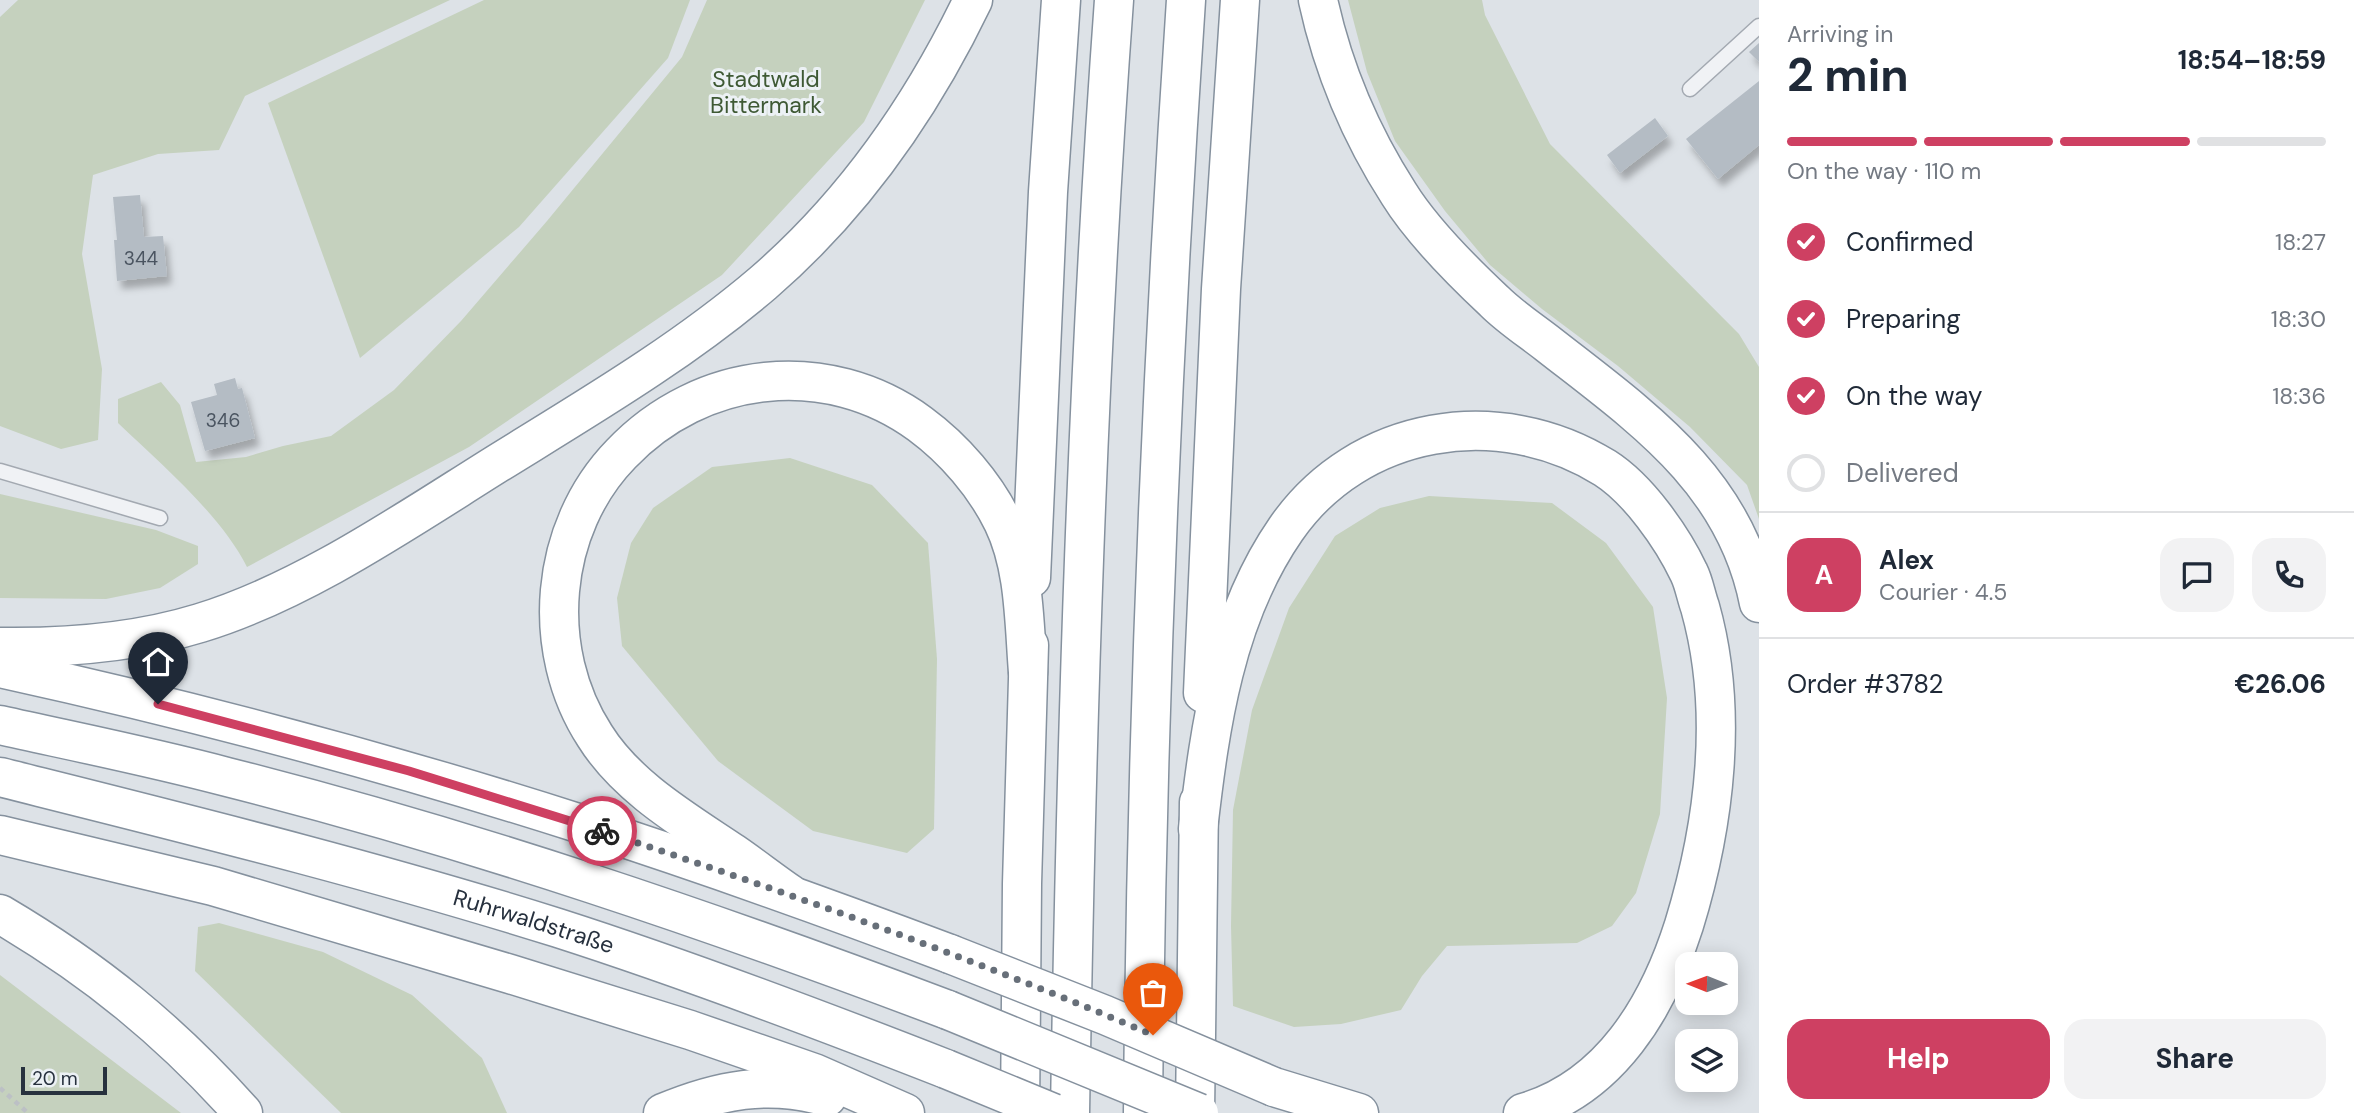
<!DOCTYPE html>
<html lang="en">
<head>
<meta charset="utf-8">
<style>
	:root { --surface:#fff; --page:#f2f2f3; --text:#1f2937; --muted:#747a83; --line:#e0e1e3; --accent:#ce4062 }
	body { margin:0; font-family:"DM Sans",sans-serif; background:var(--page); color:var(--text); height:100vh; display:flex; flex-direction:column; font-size:26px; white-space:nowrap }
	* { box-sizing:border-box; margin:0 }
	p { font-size:23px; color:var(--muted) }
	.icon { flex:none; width:38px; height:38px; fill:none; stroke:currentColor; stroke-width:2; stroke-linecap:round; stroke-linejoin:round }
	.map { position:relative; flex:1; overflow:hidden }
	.sheet { display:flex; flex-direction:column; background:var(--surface); width:595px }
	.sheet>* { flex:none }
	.needle { width:46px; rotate:271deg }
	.controls { position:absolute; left:1675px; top:952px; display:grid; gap:14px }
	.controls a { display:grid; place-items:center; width:63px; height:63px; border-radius:14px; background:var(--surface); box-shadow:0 4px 18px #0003; font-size:35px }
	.scale { position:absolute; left:21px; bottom:18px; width:86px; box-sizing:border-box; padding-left:7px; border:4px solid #27313e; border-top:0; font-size:19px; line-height:24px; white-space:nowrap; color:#27313e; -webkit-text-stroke:5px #ecf1f5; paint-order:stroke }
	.pin { position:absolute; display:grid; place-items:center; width:60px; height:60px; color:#fff; margin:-72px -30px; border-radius:50% 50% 50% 0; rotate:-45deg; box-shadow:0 0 7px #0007 }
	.pin .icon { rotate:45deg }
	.courier { position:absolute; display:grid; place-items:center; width:70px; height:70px; margin:-35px; border:5px solid #ce4062; border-radius:50%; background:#fff; color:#222; box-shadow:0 2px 9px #0007 }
	.head em { font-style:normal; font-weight:700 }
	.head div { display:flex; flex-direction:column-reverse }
	.head { display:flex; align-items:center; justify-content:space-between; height:119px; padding:0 28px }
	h1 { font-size:46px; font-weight:700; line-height:52px }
	.bar { display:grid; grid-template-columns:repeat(4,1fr); gap:10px 7px; align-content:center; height:84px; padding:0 28px }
	.bar i { height:9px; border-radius:5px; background:var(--line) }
	.bar .active { background:var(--accent) }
	.bar p { grid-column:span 4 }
	.line { display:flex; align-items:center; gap:18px; padding:0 28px; border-top:2px solid var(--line) }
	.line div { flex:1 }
	.round { display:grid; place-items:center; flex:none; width:74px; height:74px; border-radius:21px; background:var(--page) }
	ol { padding:0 28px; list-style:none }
	li { display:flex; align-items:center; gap:21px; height:77px }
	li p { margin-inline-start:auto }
	li .icon { padding:7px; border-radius:50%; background:var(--accent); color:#fff; stroke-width:4 }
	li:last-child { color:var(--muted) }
	li i { width:38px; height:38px; border:4px solid var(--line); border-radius:50% }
	.primary-button { display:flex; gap:14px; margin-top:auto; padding:14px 28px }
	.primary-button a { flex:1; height:80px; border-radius:21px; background:var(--accent); color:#fff; font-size:28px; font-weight:700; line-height:80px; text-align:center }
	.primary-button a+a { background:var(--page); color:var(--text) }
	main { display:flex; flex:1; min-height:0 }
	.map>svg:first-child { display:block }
	.green { fill:#c5d1be }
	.building { fill:#b4bcc4; filter:url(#shadow) }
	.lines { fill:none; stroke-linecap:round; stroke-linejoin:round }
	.lane-casing { stroke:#a3a9b1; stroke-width:17 }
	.highway-casing { stroke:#85919e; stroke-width:41 }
	.path { stroke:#bcc0c5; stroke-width:4.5; stroke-dasharray:5 5; stroke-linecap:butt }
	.lane { stroke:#f0f2f5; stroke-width:14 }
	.highway { stroke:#fff; stroke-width:38 }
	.highway-bridge-casing { stroke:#85919e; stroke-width:41; stroke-linecap:butt }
	.highway-bridge { stroke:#fff; stroke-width:38 }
	.done { stroke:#676f79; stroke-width:7; stroke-dasharray:0 12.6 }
	.route { stroke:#ce4062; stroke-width:9 }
	.labels { text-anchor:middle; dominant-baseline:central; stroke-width:6; stroke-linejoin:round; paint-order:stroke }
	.number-label { font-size:19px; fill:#4a5460 }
	.park-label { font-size:23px; fill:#3e5934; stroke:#ecf1f5 }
	.street-label { font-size:23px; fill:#27313e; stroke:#ecf1f5 }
</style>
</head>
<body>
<main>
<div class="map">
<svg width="1759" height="1113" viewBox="0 0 1759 1113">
	<defs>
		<filter id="shadow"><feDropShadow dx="4.5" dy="8" stdDeviation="3.5" flood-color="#0004"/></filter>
	</defs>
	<rect width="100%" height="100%" fill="#dde2e7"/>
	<g class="green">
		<polygon points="18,0 450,0 245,96 219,150 158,154 93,175 82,254 102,369 98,440 61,449 0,426 0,17"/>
		<polygon points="484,0 690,0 668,58 519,227 360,358 268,103"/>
		<path d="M707,0h218l-61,122 -142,153 -253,172 -222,120c-26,-52 -87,-104 -129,-144v-24l43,-17 19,23 16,57 50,-5 37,-11 48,-10 63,-46 67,-69 86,-100 135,-164z"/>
		<polygon points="1348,0 1482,0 1485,15 1550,144 1739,334 1759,367 1759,519 1747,485 1690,427 1618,366 1542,309 1490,265 1445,211 1395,141 1367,72"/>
		<polygon points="790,458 872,485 928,543 937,659 934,829 907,853 813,831 718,761 622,646 617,598 631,543 653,508 712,467"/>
		<polygon points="0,494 156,530 198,546 198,564 160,588 106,599 0,598"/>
		<polygon points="1429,496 1552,503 1606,543 1653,607 1667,698 1660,814 1636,893 1612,926 1577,943 1447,946 1422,976 1401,1010 1341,1024 1294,1027 1233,1006 1231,926 1233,810 1252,710 1289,608 1335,536 1380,508"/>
		<polygon points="219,923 323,952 412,995 482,1058 507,1113 341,1113 195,971 198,927"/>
		<polygon points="0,975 181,1113 0,1113"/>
	</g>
	<g class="building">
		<polygon points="1759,43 1759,62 1749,52"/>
		<polygon points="1759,81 1759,145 1718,179 1686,139"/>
		<polygon points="1655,118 1668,136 1620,173 1607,155"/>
		<polygon points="140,195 144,237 163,236 167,276 117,281 114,240 117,240 113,197"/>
		<polygon points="235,378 238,389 242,388 255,438 205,451 191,402 217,395 214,384"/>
	</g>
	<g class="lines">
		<defs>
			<g id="lane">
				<polyline points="1690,89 1759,26"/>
				<polyline points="0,471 160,518"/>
			</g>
			<g id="highway">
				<path d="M1318,0c15,69 43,135 81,194 23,37 63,77 95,107 16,16 36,29 54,43 92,72 187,136 211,259"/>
				<polyline points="1031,578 1048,192 1061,0"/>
				<path d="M0,647c67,1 135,-4 200,-24 102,-31 204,-101 295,-158 92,-57 186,-112 268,-182 89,-77 159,-177 210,-283"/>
				<path d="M0,668c196,43 390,95 581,156 124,40 247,84 369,130"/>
				<polyline points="1203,693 1221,289 1240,0"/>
				<path d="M0,725c76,17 152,32 227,52 245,62 485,144 721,233"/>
				<path id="s1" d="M0,777c187,47 374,93 558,151 131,42 260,91 388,141"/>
				<path d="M1198,829c12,-104 27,-212 88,-300 72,-104 213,-127 319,-61 33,21 67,69 84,105 5,10 7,23 11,34 29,103 15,217 -16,318 -26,82 -74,163 -161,188"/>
				<polyline points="0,835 213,886 510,974 690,1030 814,1073 905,1113"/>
				<path d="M790,894c-19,-13 -38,-28 -57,-41 -49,-33 -106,-66 -138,-117 -56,-86 -46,-208 26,-282 80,-84 206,-98 299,-30 34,25 65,61 83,98 22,45 21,101 25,150"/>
				<path d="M0,914c95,56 170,117 243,199"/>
				<polyline points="1274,1087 1359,1113"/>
				<path d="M663,1113c55,-23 105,-33 164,-16"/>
				<polyline points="1020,1113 1022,884 1029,645"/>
				<path d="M1070,1113c6,-371 17,-743 44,-1113"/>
				<path d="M1143,1113c3,-371 18,-742 43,-1113"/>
				<polyline points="1195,1113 1199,802"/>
			</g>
		</defs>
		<use href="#lane" class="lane-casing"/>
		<use href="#highway" class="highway-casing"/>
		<polyline class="path" points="0,1088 28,1113"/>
		<use href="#lane" class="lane"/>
		<use href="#highway" class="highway"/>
		<defs>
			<g id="highway-bridge">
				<polyline points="950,954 1105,1015 1274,1087"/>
				<polyline points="948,1010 1199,1113"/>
				<polyline points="946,1069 1053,1113"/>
			</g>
		</defs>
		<use href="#highway-bridge" class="highway-bridge-casing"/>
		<use href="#highway-bridge" class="highway-bridge"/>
	</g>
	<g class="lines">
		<path class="done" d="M602,831c186,62 371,127 551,204"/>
		<polyline class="route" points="158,704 409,771 602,831"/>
	</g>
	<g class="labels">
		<g class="number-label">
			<text x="141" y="258">344</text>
			<text x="223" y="420">346</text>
		</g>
		<g class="park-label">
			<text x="766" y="79">Stadtwald<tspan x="766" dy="26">Bittermark</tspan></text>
		</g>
		<g class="street-label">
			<text stroke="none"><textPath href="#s1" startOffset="553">Ruhrwaldstraße</textPath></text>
		</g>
	</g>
</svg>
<div class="controls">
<a><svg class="needle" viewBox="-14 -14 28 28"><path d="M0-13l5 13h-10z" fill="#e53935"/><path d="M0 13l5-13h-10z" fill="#747a83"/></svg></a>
<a><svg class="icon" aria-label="layers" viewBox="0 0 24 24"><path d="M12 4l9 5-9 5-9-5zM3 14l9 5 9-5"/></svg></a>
</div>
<div class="scale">20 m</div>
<div class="pin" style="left:1153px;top:1035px;background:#ea580c"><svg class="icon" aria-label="bag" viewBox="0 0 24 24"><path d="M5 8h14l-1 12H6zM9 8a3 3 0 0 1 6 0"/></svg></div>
<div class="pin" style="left:158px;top:704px;background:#1f2937"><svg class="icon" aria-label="home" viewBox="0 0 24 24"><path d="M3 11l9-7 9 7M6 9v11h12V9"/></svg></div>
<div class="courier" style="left:602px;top:831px"><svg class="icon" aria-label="bike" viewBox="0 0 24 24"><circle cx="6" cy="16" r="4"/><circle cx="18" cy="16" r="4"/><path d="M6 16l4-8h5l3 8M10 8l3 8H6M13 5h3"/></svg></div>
</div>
<section class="sheet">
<div class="head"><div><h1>2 min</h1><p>Arriving in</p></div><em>18:54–18:59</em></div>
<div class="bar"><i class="active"></i><i class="active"></i><i class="active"></i><i></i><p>On the way · 110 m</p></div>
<ol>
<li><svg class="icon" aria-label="check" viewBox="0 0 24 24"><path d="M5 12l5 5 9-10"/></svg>Confirmed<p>18:27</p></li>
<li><svg class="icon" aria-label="check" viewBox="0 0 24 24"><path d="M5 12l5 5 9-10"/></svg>Preparing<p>18:30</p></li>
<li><svg class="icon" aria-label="check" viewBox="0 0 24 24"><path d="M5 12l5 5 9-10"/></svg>On the way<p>18:36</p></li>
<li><i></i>Delivered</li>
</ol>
<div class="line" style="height:126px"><b class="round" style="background:var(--accent);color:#fff">A</b><div><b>Alex</b><p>Courier · 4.5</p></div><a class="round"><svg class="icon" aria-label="chat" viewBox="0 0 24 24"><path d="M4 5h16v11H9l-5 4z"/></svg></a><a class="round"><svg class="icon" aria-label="phone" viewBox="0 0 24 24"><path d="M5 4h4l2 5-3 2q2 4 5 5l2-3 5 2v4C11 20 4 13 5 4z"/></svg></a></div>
<div class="line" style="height:91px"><div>Order #3782</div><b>€26.06</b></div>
<div class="primary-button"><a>Help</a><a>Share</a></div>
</section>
</main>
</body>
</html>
